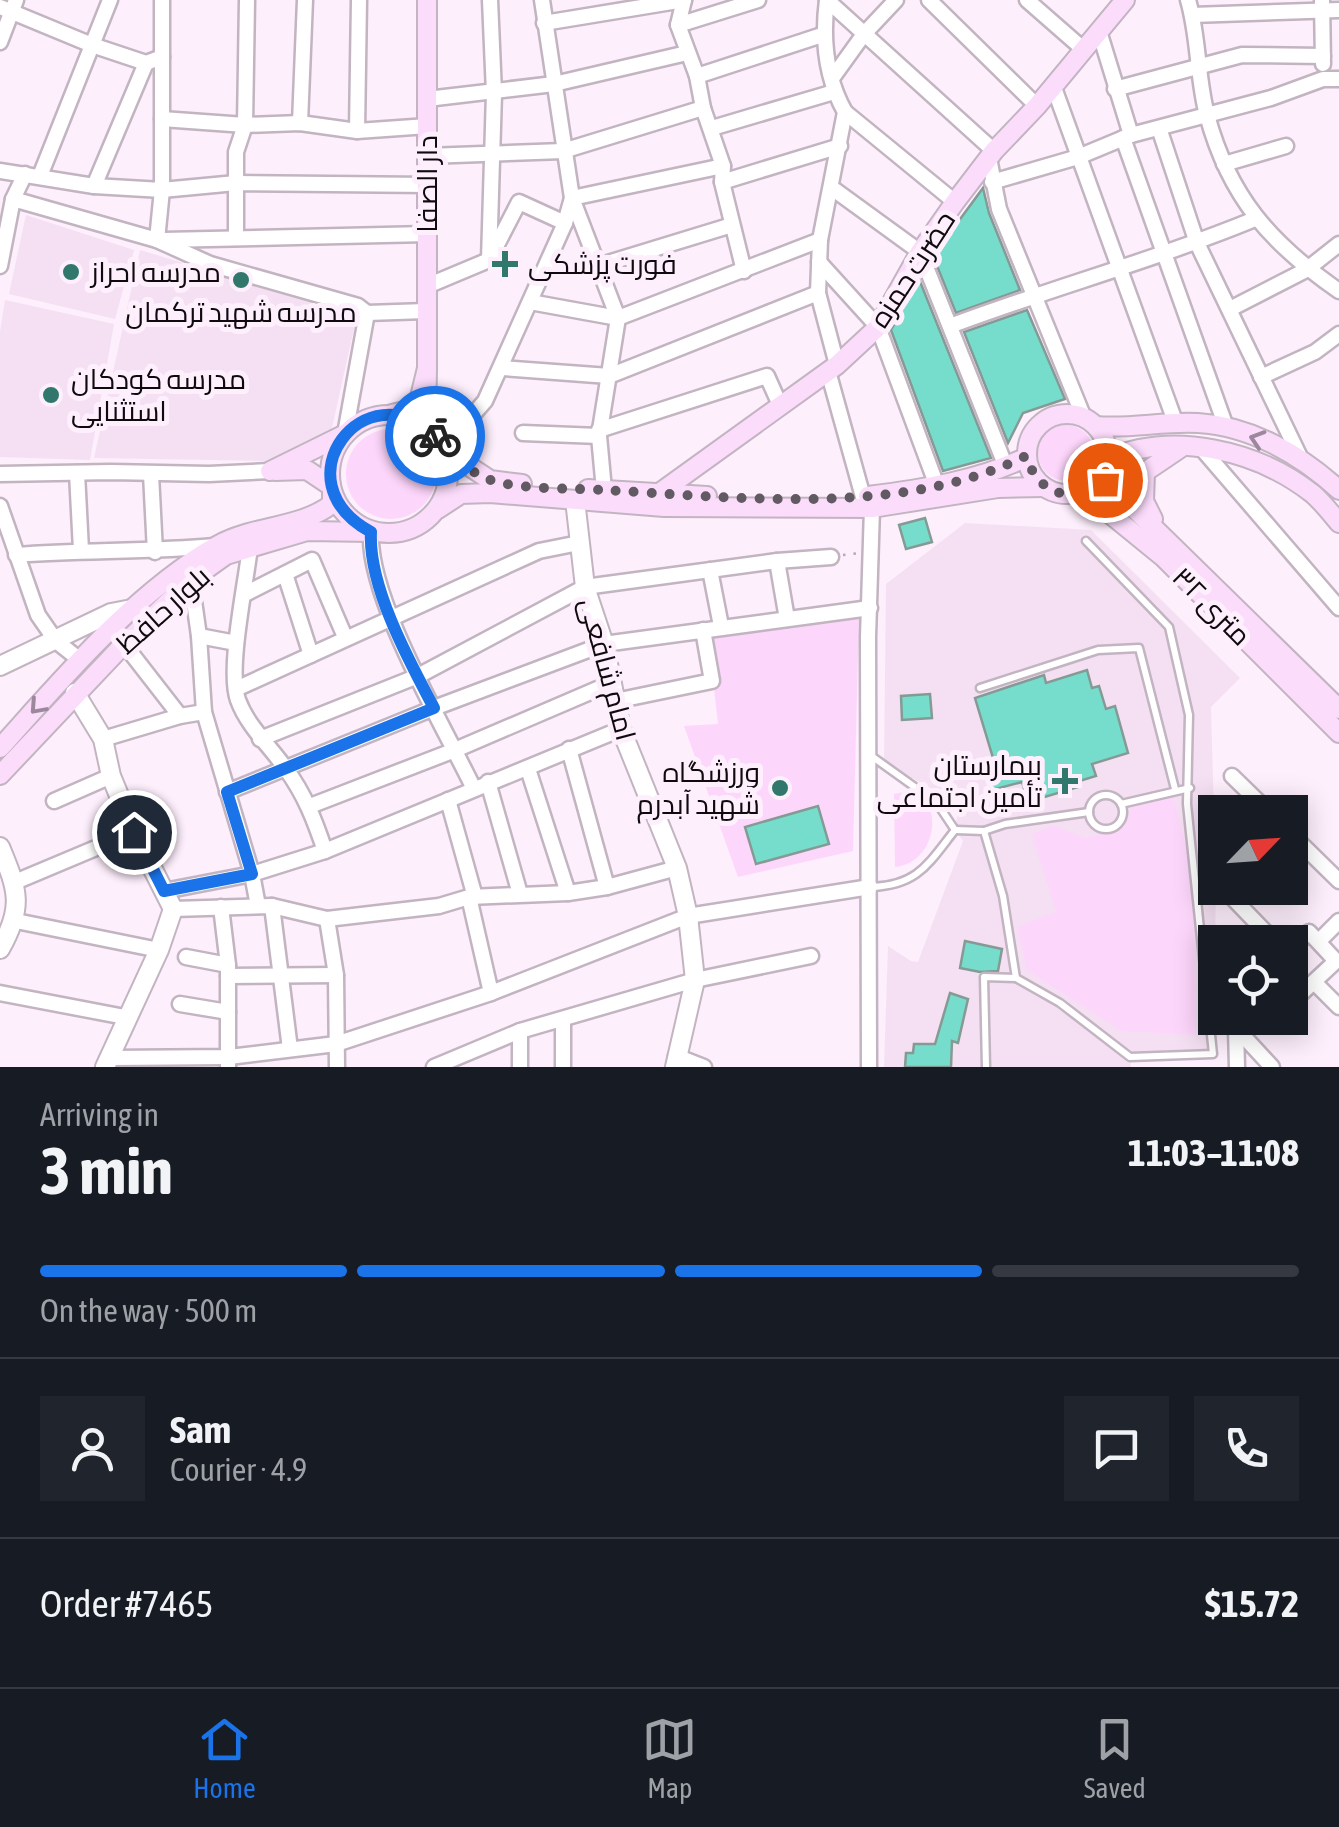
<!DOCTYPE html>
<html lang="en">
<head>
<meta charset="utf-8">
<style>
	:root { --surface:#171b24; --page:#20242c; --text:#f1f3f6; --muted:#9ea1a6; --line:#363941; --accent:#1a73e8 }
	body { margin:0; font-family:"Asap Condensed",Cairo,sans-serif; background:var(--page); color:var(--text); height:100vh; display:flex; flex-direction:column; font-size:38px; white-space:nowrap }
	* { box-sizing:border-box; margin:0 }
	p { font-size:32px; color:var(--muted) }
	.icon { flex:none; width:55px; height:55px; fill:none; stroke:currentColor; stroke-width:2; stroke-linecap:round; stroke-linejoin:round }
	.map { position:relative; height:1067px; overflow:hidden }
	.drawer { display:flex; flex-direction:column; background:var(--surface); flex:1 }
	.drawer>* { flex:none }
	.needle { width:65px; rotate:65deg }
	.buttons { position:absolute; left:1198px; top:795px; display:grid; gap:20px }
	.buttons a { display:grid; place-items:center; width:110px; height:110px; border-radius:0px; background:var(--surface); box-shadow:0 5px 25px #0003; font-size:50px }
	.pin { position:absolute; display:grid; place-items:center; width:85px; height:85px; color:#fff; margin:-42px; border:5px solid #fff; border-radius:50%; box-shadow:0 2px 10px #0007 }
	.courier { position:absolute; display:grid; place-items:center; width:100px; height:100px; margin:-50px; border:8px solid #1a73e8; border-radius:50%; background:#fff; color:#222; box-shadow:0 2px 12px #0007 }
	.overview em { font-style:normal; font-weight:700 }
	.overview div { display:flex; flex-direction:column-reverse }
	.overview { display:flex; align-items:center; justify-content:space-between; height:170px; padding:0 40px }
	h1 { font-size:65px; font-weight:700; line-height:75px }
	.bar { display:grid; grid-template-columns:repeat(4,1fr); gap:15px 10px; align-content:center; height:120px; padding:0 40px }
	.bar i { height:12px; border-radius:8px; background:var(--line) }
	.bar .current { background:var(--accent) }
	.bar p { grid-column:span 4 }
	.line { display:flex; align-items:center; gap:25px; padding:0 40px; border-top:2px solid var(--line) }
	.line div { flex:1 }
	.round { display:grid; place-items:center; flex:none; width:105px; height:105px; border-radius:0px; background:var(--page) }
	.tabs { display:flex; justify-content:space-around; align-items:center; height:140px; border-top:2px solid var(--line); background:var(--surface); font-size:28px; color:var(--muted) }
	.tabs a { display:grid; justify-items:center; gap:5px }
	.tabs .current { color:var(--accent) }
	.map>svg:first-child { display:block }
	.built { fill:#f4e0f2 }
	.green { fill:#fdd6fb }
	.building { fill:#76ddcc; stroke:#859a95; stroke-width:2.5 }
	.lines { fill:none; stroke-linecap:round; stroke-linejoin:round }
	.service-casing { stroke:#c2b4c1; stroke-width:11 }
	.minor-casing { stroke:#c2b4c1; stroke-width:19 }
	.tertiary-casing { stroke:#c2b4c1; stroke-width:22 }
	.secondary-casing { stroke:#c2b4c1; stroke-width:22 }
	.path { stroke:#b4a9b4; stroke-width:2.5; stroke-dasharray:2.5 8; stroke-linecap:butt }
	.service { stroke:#fff; stroke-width:6 }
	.minor { stroke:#fff; stroke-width:14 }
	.tertiary { stroke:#fff; stroke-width:18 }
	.secondary { stroke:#fbdcfb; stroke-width:18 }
	.oneway { stroke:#9c889c }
	.done { stroke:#625a62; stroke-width:10; stroke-dasharray:0 18 }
	.route { stroke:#1a73e8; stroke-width:12 }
	.poi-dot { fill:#32776c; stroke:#feeffd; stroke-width:4 }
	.labels { text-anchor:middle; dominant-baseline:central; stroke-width:10; stroke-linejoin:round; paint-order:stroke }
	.street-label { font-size:28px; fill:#0e0a0e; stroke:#feeffd }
	.poi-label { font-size:28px; fill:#0e0a0e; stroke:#feeffd; text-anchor:start }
</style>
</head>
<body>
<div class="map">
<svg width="1339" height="1067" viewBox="0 0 1339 1067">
	<rect width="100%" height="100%" fill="#feeffd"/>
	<g class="built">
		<polygon points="26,215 134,250 115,319 9,294"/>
		<polygon points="140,250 357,315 332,428 265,461 94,458"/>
		<polygon points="5,300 114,324 90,460 0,457 0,332"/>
		<polygon points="965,523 1091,530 1240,678 1211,707 1216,888 1213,1054 1130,1057 1131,1067 884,1067 888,946 911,961 918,962 963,841 955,830 957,817 949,798 884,763 886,584"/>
	</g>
	<g class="green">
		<circle cx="1066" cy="453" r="28"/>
		<circle cx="391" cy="474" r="45"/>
		<polygon points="859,617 853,851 738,877 684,726 718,724 708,635"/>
		<path d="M904,792l27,20c6,25 -10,53 -36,55l-1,-73z"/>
		<polygon points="1173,797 1192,871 1196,1035 1122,1031 1027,970 1017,927 1056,912 1032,834 1053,826 1087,838 1125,827 1131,808"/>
	</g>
	<g class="building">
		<polygon points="983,188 989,213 1020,290 956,313 933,256"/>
		<polygon points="919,279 991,458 943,471 891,330"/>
		<polygon points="1027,310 1065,399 1023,413 1008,443 964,332"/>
		<polygon points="925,518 932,542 906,549 899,525"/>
		<polygon points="1087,670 1092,688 1099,686 1106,709 1115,706 1128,753 1092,764 1096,776 1076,782 1078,787 1028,802 1022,782 992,790 983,761 993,758 975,698 1044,675 1046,683"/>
		<polygon points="930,694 932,718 902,720 901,696"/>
		<polygon points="818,806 829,844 756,864 745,827"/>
		<polygon points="965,941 1002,949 998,971 980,972 960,968"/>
		<polygon points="950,993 968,999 958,1043 952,1041 951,1067 905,1067 906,1053 913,1053 914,1044 935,1044"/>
	</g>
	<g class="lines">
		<defs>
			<g id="service">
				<polyline points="980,688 1098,650 1139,648 1175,789"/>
				<path d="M870,755l67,48 18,27c-27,34 -37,55 -83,57"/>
				<circle cx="1106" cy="812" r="17"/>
				<polyline points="1121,804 1190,788"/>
				<polyline points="955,830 984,831 1003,896 1016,978 1060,1003 1130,1057 1213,1054 1187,804 1189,715 1169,627 1086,541"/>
				<polyline points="984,831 1005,824 1089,812"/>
				<polyline points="986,1067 984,977 1016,978"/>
			</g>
			<g id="minor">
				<polyline points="684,0 678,25 697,76 703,108 723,166 722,182 744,271"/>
				<path d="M827,0c-5,38 -1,78 18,112l-25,128 -2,53 19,72"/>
				<polyline points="827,0 994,151"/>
				<polyline points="929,0 1037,106"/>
				<polyline points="1027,0 1083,49"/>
				<path d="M1188,0c11,37 9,78 19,115 22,82 64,129 132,176"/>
				<polyline points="1322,0 1323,64"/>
				<polyline points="0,7 92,45 146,63 162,57"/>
				<polyline points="1192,15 1339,10"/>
				<polyline points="544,23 684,0"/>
				<polyline points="678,25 758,0"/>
				<polyline points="1099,31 1131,135"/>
				<polyline points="0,42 16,0"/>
				<polyline points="697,76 822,35"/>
				<polyline points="833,77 864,34 896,0"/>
				<polyline points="1053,85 1176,424"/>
				<polyline points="1115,89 1242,55 1323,56"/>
				<polyline points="427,99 554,84 687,53"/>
				<polyline points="845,112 955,202"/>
				<polyline points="162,119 245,125 300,123 357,131 428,126"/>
				<polyline points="300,123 305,0"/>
				<polyline points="712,128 834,92"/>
				<polyline points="1159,128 1197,243 1301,459"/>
				<polyline points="357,131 359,0"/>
				<polyline points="1123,138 1226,427"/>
				<polyline points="427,156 563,151 703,108"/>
				<polyline points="989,158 999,209 1084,418"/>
				<polyline points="1224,164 1286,146"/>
				<polyline points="0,171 94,186 162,190 236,183 429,185"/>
				<polyline points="40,176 110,0"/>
				<polyline points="722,182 840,146"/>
				<polyline points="992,182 1078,157 1131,135 1271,98 1323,79 1339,79"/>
				<polyline points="94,186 146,63"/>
				<polyline points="832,188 920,252 1006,467"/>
				<polyline points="13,199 157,240 210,264 358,306 367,313 426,311"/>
				<polyline points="236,238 236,152 245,125 247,0"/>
				<polyline points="157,240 162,190 162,0"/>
				<polyline points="163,240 427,234"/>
				<polyline points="489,260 494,93 490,0"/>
				<polyline points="819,262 878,327 937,486"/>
				<polyline points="0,266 13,199 25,174"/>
				<polyline points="598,266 732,225"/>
				<polyline points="427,286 489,260 519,202 565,223"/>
				<polyline points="530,302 618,318 820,240"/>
				<polyline points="1230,309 1306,270 1339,244"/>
				<path d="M950,326c101,-38 205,-66 305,-107"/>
				<polyline points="502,368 609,376 818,293"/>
				<polyline points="828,371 863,497"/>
				<polyline points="1261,377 1315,352 1339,334"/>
				<polyline points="599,430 767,376 780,405"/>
				<polyline points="523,433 599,436"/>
				<polyline points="345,434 367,313"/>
				<polyline points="443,449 485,401 565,223 572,198 542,0"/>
				<polyline points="1203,450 1339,608"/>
				<polyline points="77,473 81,550"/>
				<polyline points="0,474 111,472 209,474 270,471"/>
				<polyline points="151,474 155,552"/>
				<polyline points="604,490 599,436 618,318 572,198 723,166"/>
				<polyline points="0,506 38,615 56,641 80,660"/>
				<path d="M371,532c-4,66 73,194 103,257"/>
				<path d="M250,547c-4,36 -23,123 -12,153 10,27 32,46 48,69 19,26 29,52 39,82"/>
				<path d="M16,555c67,-5 132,-3 199,-9"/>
				<polyline points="777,561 787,619"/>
				<polyline points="710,570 721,626"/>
				<polyline points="285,574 311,655"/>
				<polyline points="191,580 199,636 204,712 252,874 258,906"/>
				<polyline points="245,594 312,560 345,637"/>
				<polyline points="199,636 236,643"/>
				<polyline points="124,644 180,716"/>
				<polyline points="236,689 539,551 579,543"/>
				<polyline points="615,701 712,681 703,630"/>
				<polyline points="103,739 180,716 204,712"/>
				<polyline points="260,739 418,676 585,587 777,561 831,557"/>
				<polyline points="569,749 607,887"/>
				<polyline points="528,769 568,893"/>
				<polyline points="1232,776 1269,812"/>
				<polyline points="488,782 520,894"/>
				<polyline points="227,792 434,708 604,644 870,608"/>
				<polyline points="448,800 475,897"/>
				<polyline points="54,801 111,776"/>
				<polyline points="310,806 455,750 609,684"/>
				<polyline points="1290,833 1339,881"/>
				<polyline points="15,882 134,832"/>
				<polyline points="1223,888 1275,942"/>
				<polyline points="164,891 252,874 325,851 621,729"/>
				<polyline points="469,897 491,993"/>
				<polyline points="272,906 290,1049"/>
				<polyline points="221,907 228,965 228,1067"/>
				<polyline points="173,909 272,906 327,919 439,906 469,897 568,893 607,887 677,868"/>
				<polyline points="327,919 336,975 337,1067"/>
				<polyline points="16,921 159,950"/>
				<polyline points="1319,941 1339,921"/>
				<polyline points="1290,950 1309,932 1336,961 1290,1004"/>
				<polyline points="186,957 228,965"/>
				<polyline points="228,976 336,975"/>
				<polyline points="1314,982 1339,1007"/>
				<polyline points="0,993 125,1017"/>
				<polyline points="180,1004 228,1012"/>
				<polyline points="563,1019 563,1067"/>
				<polyline points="1236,1028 1272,1067"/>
				<polyline points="1236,1028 1237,1067"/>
				<polyline points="1236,1028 1247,1018"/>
				<polyline points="520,1031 520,1067"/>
				<polyline points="676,1056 704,1067"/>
				<polyline points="110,1058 229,1057 336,1044 491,993 688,916 870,887"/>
				<polyline points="434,1067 520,1031 695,980 811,956"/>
				<polyline points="869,1067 868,637 872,508"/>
			</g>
			<g id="tertiary">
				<polyline points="575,500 585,587 604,644 621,729 677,868 688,916 695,980 675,1067"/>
				<polyline points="0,666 111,613 137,608"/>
				<polyline points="75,693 103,739 111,776 134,832 173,909 159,950 105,1067"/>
				<path d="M0,847c18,43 24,60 0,102"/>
			</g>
			<g id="secondary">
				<polyline points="427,0 427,368"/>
				<polyline points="392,414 413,409 420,397 427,368 426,427"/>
				<circle cx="1067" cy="454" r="40"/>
				<circle cx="389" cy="474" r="59"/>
				<path d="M1096,426c34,3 68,-5 102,-3 53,3 103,32 141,67"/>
				<polyline points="443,449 490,480 522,484"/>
				<path d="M1106,460c66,-30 151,-10 207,34 9,8 18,19 26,29"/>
				<polyline points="1104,467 1105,480 1339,709"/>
				<polyline points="270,471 345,434"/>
				<polyline points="275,471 307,470 331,486"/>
				<polyline points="588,489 707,496"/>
				<polyline points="1077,493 1082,491 1163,557 1339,733"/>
				<polyline points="658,494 837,365 878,327 920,252 955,202 994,151 1037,106 1125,0"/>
				<path d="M868,496c54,-7 109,-15 159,-39"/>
				<polyline points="438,509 461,494 490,493 664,507 872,508 998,488 1044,487"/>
				<polyline points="1153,519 1144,501 1145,472 1182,447"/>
				<path d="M0,748c62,-69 136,-157 218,-203 36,-20 81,-16 114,-41v-12"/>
				<polyline points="0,775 124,644 191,580 226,555 307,531 371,532"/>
			</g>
		</defs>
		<use href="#service" class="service-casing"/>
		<use href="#minor" class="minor-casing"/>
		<use href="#tertiary" class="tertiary-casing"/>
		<use href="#secondary" class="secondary-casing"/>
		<polyline class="path" points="843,555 860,553"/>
		<use href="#service" class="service"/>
		<use href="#minor" class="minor"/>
		<use href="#tertiary" class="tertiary"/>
		<use href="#secondary" class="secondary"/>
	</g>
	<defs><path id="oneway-chevron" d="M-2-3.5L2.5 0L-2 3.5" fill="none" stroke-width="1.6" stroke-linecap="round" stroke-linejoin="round" transform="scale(2.5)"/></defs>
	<g class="oneway">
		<use href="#oneway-chevron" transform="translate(1257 439) rotate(-162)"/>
		<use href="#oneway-chevron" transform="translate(37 707) rotate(132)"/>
	</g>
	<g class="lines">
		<path class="done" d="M435,436c12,19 32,34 53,43 28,11 83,9 114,11 135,7 299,28 424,-34 13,43 57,53 78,11l1,13"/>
		<path class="route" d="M134,832l30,59 88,-17 -25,-82 207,-84c-25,-47 -66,-122 -63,-176 -94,-51 -5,-164 64,-96"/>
	</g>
	<g class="poi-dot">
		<path d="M500 249h10v10h10v10h-10v10h-10v-10h-10v-10h10z"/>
		<circle cx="71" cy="272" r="10"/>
		<circle cx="241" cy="280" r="10"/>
		<circle cx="51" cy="395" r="10"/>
		<path d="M1060 766h10v10h10v10h-10v10h-10v-10h-10v-10h10z"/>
		<circle cx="780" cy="788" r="10"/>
	</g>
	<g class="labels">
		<g class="street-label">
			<text transform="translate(427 184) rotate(-90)">دار الصفا</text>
			<text transform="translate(912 269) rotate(-57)">حضرت حمزه</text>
			<text transform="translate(1212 606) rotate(45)">۳۲ متری</text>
			<text transform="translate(163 610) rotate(-42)">بلوار حافظ</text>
			<text transform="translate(608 669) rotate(75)">امام شافعی</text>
		</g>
		<g class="poi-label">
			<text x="528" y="264">فورت پزشکی</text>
			<text x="91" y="272">مدرسه احراز</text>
			<text x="241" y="312" text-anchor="middle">مدرسه شهید ترکمان</text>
			<text x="71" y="379">مدرسه کودکان<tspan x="71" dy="32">استثنایی</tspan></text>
			<text x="1042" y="765" text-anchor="end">بیمارستان<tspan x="1042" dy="32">تأمین اجتماعی</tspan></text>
			<text x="760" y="772" text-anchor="end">ورزشگاه<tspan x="760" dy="32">شهید آبدرم</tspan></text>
		</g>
	</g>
</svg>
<div class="buttons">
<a><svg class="needle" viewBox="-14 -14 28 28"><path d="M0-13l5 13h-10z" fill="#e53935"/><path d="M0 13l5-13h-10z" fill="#9ea1a6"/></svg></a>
<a><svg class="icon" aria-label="locate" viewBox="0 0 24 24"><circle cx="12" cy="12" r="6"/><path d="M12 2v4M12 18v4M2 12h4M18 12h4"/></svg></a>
</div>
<div class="pin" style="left:1105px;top:480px;background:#ea580c"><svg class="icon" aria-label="bag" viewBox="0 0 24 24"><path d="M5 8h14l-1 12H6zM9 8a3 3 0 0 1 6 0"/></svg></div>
<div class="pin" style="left:134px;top:832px;background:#1f2937"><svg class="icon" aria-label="home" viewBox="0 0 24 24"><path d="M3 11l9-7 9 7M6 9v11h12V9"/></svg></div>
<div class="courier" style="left:435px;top:436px"><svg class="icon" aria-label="bike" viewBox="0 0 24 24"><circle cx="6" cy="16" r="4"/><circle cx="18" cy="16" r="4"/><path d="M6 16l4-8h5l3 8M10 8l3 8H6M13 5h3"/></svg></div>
</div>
<section class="drawer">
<div class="overview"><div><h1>3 min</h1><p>Arriving in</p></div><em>11:03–11:08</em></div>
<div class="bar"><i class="current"></i><i class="current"></i><i class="current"></i><i></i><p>On the way · 500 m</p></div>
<div class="line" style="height:180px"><a class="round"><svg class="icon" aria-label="person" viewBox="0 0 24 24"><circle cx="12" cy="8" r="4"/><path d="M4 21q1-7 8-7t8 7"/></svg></a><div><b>Sam</b><p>Courier · 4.9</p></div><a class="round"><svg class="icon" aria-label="chat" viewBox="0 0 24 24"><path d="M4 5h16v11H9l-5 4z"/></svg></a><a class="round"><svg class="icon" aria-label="phone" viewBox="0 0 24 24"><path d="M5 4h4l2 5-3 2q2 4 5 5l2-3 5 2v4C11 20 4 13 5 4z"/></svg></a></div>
<div class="line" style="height:130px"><div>Order #7465</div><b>$15.72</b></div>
</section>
<nav class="tabs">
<a class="current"><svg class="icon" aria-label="home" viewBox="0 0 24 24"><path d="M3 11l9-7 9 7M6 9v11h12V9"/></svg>Home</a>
<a><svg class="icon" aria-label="map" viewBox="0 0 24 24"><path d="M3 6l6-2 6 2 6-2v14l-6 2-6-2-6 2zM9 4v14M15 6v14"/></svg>Map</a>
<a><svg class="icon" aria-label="saved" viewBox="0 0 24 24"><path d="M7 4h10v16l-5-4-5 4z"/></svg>Saved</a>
</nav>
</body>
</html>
